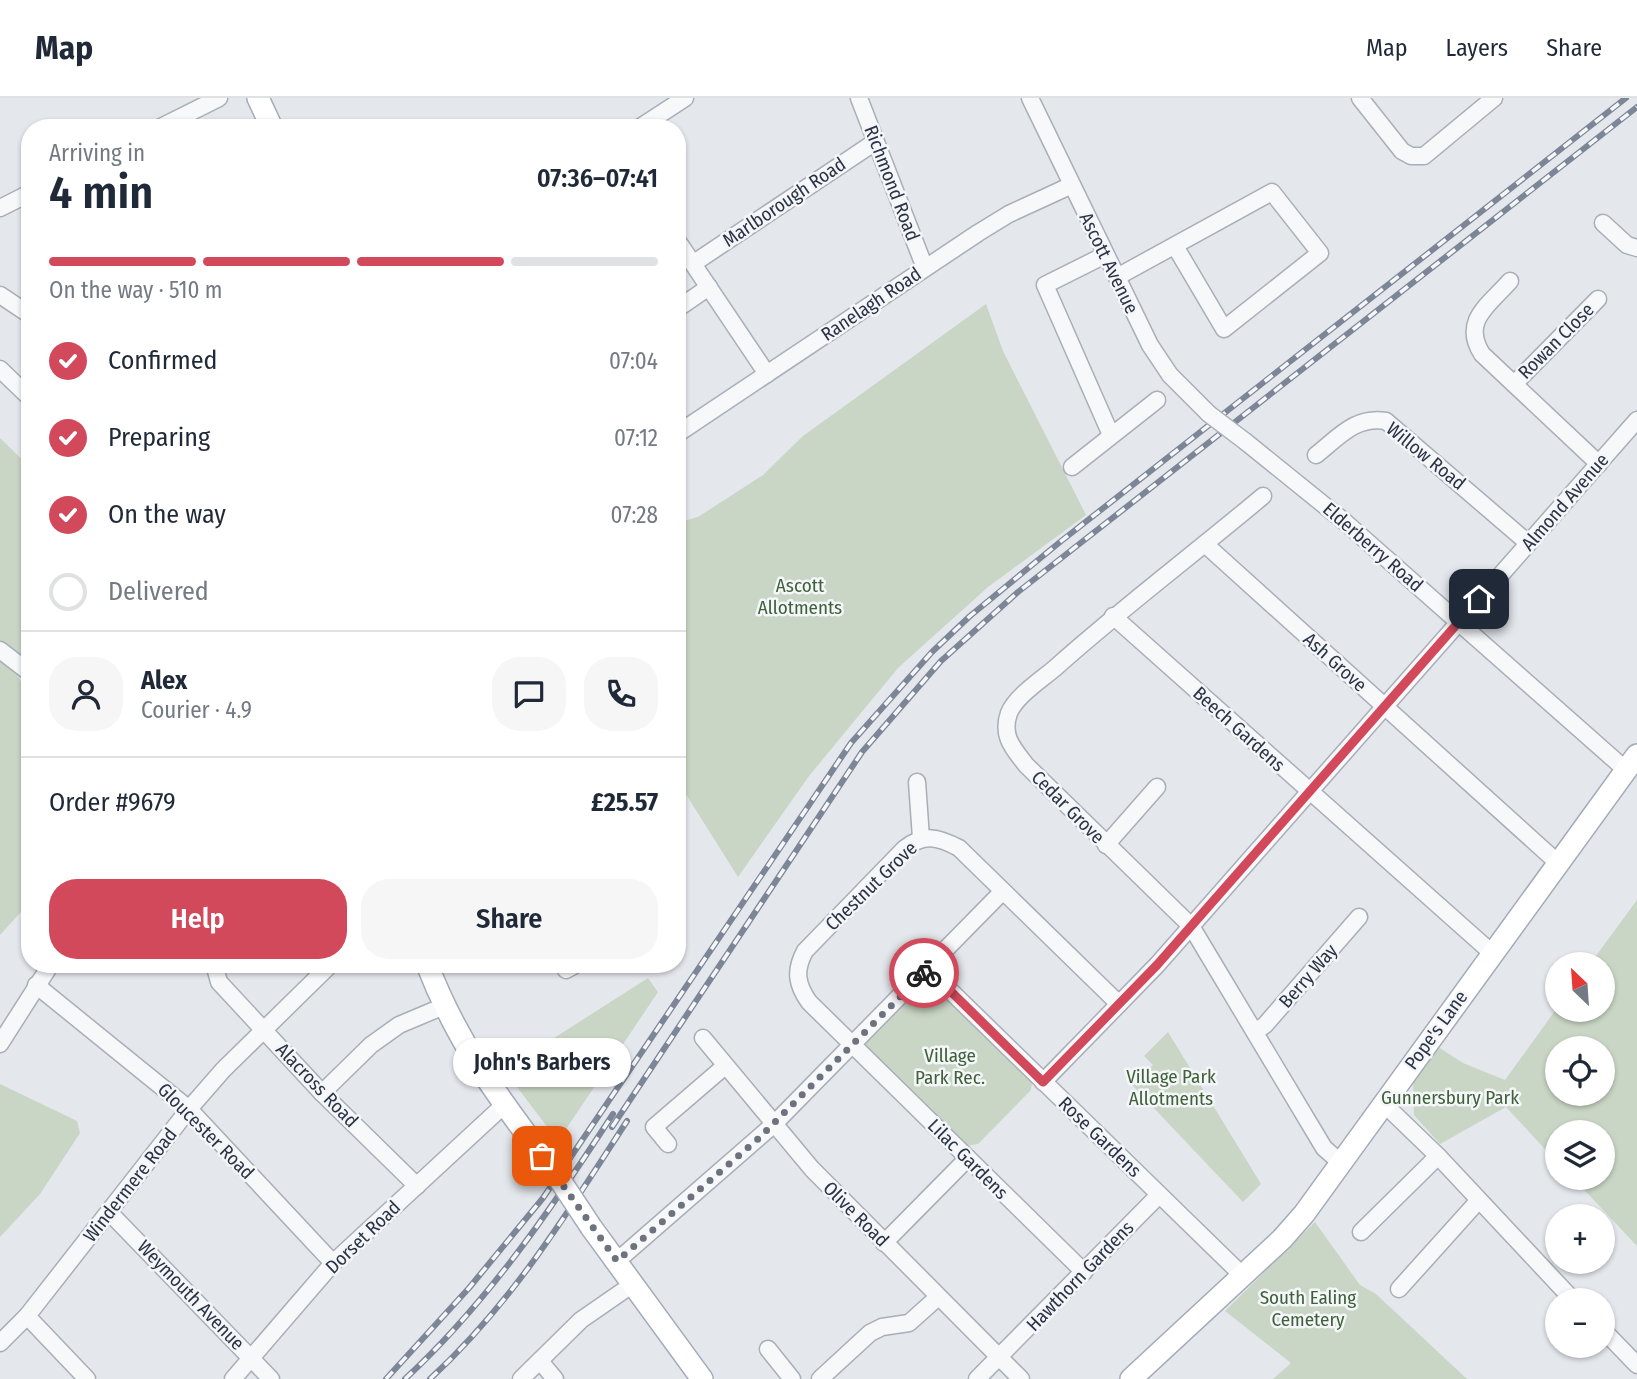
<!DOCTYPE html>
<html lang="en">
<head>
<meta charset="utf-8">
<style>
	:root { --surface:#fff; --page:#f6f6f7; --text:#1f2937; --muted:#747a83; --line:#e0e1e3; --accent:#d1495b }
	body { margin:0; font-family:"Fira Sans Condensed",sans-serif; background:var(--page); color:var(--text); height:100vh; display:flex; flex-direction:column; font-size:26px; white-space:nowrap }
	* { box-sizing:border-box; margin:0 }
	p { font-size:23px; color:var(--muted) }
	.icon { flex:none; width:38px; height:38px; fill:none; stroke:currentColor; stroke-width:2; stroke-linecap:round; stroke-linejoin:round }
	.map { position:relative; flex:1; overflow:hidden }
	.panel { position:absolute; left:21px; top:21px; width:665px; height:854px; display:flex; flex-direction:column; background:var(--surface); border-radius:28px; box-shadow:0 2px 5px #0004 }
	.panel>* { flex:none }
	.needle { width:46px; rotate:335deg }
	.buttons { position:absolute; left:1545px; top:854px; display:grid; gap:14px }
	.buttons a { display:grid; place-items:center; width:70px; height:70px; border-radius:50%; background:var(--surface); box-shadow:0 2px 5px #0004; font-size:35px }
	.pin { position:absolute; display:grid; place-items:center; width:60px; height:60px; color:#fff; margin:-30px; border-radius:14px; box-shadow:0 4px 10px #0006 }
	.courier { position:absolute; display:grid; place-items:center; width:70px; height:70px; margin:-35px; border:5px solid #d1495b; border-radius:50%; background:#fff; color:#222; box-shadow:0 2px 9px #0007 }
	.bubble { position:absolute; height:49px; border-radius:24px; background:var(--surface); box-shadow:0 2px 5px #0004; font-size:23px; font-weight:600; line-height:49px; text-align:center }
	.headline em { font-style:normal; font-weight:600 }
	.headline div { display:flex; flex-direction:column-reverse }
	.headline { display:flex; align-items:center; justify-content:space-between; height:119px; padding:0 28px }
	h1 { font-size:46px; font-weight:600; line-height:52px }
	.bar { display:grid; grid-template-columns:repeat(4,1fr); gap:10px 7px; align-content:center; height:84px; padding:0 28px }
	.bar i { height:9px; border-radius:5px; background:var(--line) }
	.bar .selected { background:var(--accent) }
	.bar p { grid-column:span 4 }
	.line { display:flex; align-items:center; gap:18px; padding:0 28px; border-top:2px solid var(--line) }
	.line div { flex:1 }
	.round { display:grid; place-items:center; flex:none; width:74px; height:74px; border-radius:28px; background:var(--page) }
	ol { padding:0 28px; list-style:none }
	li { display:flex; align-items:center; gap:21px; height:77px }
	li p { margin-inline-start:auto }
	li .icon { padding:7px; border-radius:50%; background:var(--accent); color:#fff; stroke-width:4 }
	li:last-child { color:var(--muted) }
	li i { width:38px; height:38px; border:4px solid var(--line); border-radius:50% }
	.cta { display:flex; gap:14px; margin-top:auto; padding:14px 28px }
	.cta a { flex:1; height:80px; border-radius:28px; background:var(--accent); color:#fff; font-size:28px; font-weight:600; line-height:80px; text-align:center }
	.cta a+a { background:var(--page); color:var(--text) }
	header { display:flex; align-items:center; gap:42px; box-sizing:border-box; height:98px; padding:0 35px; background:var(--surface); border-bottom:2px solid var(--line) }
	header strong { font-size:33px }
	nav { display:flex; gap:38px; margin-inline-start:auto; font-size:24px }
	.map>svg:first-child { display:block }
	.green { fill:#c9d6c5; fill-rule:evenodd }
	.lines { fill:none; stroke-linecap:round; stroke-linejoin:round }
	.minor-casing { stroke:#a9aeb7; stroke-width:19 }
	.major-casing { stroke:#a3abb8; stroke-width:24 }
	.minor { stroke:#f7f8fa; stroke-width:16 }
	.major { stroke:#fff; stroke-width:21 }
	.rail-casing { stroke:#7d8696; stroke-width:6 }
	.rail { stroke:#f4f6f9; stroke-width:3.5; stroke-dasharray:10; stroke-linecap:butt }
	.minor-bridge-casing { stroke:#a9aeb7; stroke-width:19; stroke-linecap:butt }
	.major-bridge-casing { stroke:#a3abb8; stroke-width:24; stroke-linecap:butt }
	.minor-bridge { stroke:#f7f8fa; stroke-width:16 }
	.major-bridge { stroke:#fff; stroke-width:21 }
	.done { stroke:#6c737f; stroke-width:7; stroke-dasharray:0 12.6 }
	.route { stroke:#d1495b; stroke-width:9 }
	.labels { text-anchor:middle; dominant-baseline:central; stroke-width:5; stroke-linejoin:round; paint-order:stroke }
	.street-label { font-size:19px; fill:#2b3445; stroke:#f4f6f9 }
	.park-label { font-size:19px; fill:#3f6138; stroke:#f4f6f9 }
</style>
</head>
<body>
<header>
<strong>Map</strong>
<nav><a>Map</a><a>Layers</a><a>Share</a></nav>
</header>
<div class="map">
<svg width="1637" height="1281" viewBox="0 0 1637 1281">
	<rect width="100%" height="100%" fill="#e4e7ec"/>
	<g class="green">
		<polygon points="986,206 1003,253 1086,417 988,489 898,570 809,678 738,779 677,682 677,425 698,419 763,377 803,338"/>
		<polygon points="0,340 30,369 30,567 0,546"/>
		<path d="M0,558c26,19 32,52 26,82l4,4v160l-30,33z"/>
		<path d="M1637,802v346l-64,-68h30v-46h-45l-1,30 -51,-55 -66,37 -26,-29 -1,-35 25,-33 25,16 42,17 52,-72 46,2v-46h-13zM1558,950h45v46h-45z"/>
		<polygon points="648,880 658,894 558,1043 504,972"/>
		<polygon points="924,883 935,885 1033,979 1031,992 978,1046 961,1049 867,957 865,945 894,911"/>
		<polygon points="1168,934 1261,1086 1243,1104 1132,987 1153,967 1144,958"/>
		<polygon points="0,986 77,1023 80,1035 40,1096 0,1139"/>
		<polygon points="1315,1124 1360,1187 1376,1196 1467,1281 1273,1281 1291,1265 1225,1213"/>
	</g>
	<g class="lines">
		<defs>
			<g id="minor">
				<polyline points="859,0 925,170"/>
				<polyline points="1030,0 1150,247 1170,277 1209,316"/>
				<polyline points="1360,0 1402,53 1411,58 1424,58 1494,0"/>
				<polyline points="159,30 219,0"/>
				<polyline points="639,30 685,0"/>
				<polyline points="0,110 30,95"/>
				<polyline points="1603,125 1627,147 1637,150"/>
				<polyline points="677,142 767,276"/>
				<polyline points="1105,157 1045,187 1111,337"/>
				<polyline points="694,165 875,44"/>
				<polyline points="1117,179 1272,94 1320,155 1224,231 1175,148"/>
				<path d="M1510,183c-21,24 -49,40 -28,73l117,110"/>
				<polyline points="0,197 30,217"/>
				<polyline points="677,211 709,189"/>
				<polyline points="0,271 30,300"/>
				<polyline points="1514,286 1598,201"/>
				<polyline points="677,336 978,135 1009,116 1072,87"/>
				<polyline points="1246,344 1345,424 1626,672"/>
				<path d="M1316,357c23,-18 39,-39 70,-34l142,122"/>
				<polyline points="1072,369 1157,302"/>
				<path d="M1263,398c-69,58 -141,112 -208,172 -14,12 -39,28 -46,45 -8,23 4,35 17,52l165,161 133,222 16,14"/>
				<polyline points="1206,447 1558,765"/>
				<polyline points="1113,518 1492,855"/>
				<polyline points="0,552 30,575"/>
				<polyline points="917,684 921,740"/>
				<polyline points="1106,747 1157,689"/>
				<polyline points="220,866 216,873 219,884 322,995 417,1088"/>
				<polyline points="928,871 1242,1177"/>
				<polyline points="566,872 577,866"/>
				<polyline points="36,887 189,1011 333,1165"/>
				<polyline points="1255,934 1265,927 1359,819"/>
				<polyline points="703,940 812,1071 1021,1281"/>
				<polyline points="0,946 51,866"/>
				<polyline points="1043,984 1157,867 1637,322"/>
				<polyline points="322,995 371,947 399,927 444,908"/>
				<polyline points="1383,1005 1438,1058 1573,1202"/>
				<polyline points="668,1046 654,1029 725,968"/>
				<polyline points="109,1114 271,1281"/>
				<polyline points="1361,1134 1438,1058"/>
				<polyline points="884,1145 968,1060"/>
				<polyline points="617,1163 773,1027 1003,793"/>
				<path d="M1084,1174l-275,-270c-12,-17 -15,-31 -4,-51l99,-102c20,-16 34,-12 55,-1l160,156"/>
				<polyline points="1399,1191 1479,1102"/>
				<polyline points="27,1218 87,1281"/>
				<polyline points="1603,1232 1637,1267"/>
				<polyline points="0,1245 27,1218 189,1011 223,972 331,866"/>
				<polyline points="768,1251 792,1281"/>
				<polyline points="540,1263 555,1281"/>
				<polyline points="233,1281 333,1165 504,1007"/>
				<polyline points="521,1281 581,1222 633,1186"/>
				<polyline points="820,1281 870,1235 882,1229 909,1225 938,1199"/>
				<polyline points="977,1281 1159,1097"/>
			</g>
			<g id="major">
				<polyline points="258,0 272,30"/>
				<path d="M427,866c32,84 76,139 129,210"/>
				<polyline points="591,1129 702,1281"/>
				<polyline points="1131,1281 1282,1141 1304,1116 1637,657"/>
			</g>
		</defs>
		<use href="#minor" class="minor-casing"/>
		<use href="#major" class="major-casing"/>
		<use href="#minor" class="minor"/>
		<use href="#major" class="major"/>
		<defs>
			<g id="rail">
				<polyline points="612,1029 862,654 941,563 1018,494 1637,9"/>
				<polyline points="386,1281 469,1190 543,1100 851,645 932,554 970,518 1060,444 1626,0"/>
				<path d="M405,1281c83,-77 147,-171 208,-265"/>
				<path d="M430,1281c83,-77 136,-164 197,-258"/>
			</g>
		</defs>
		<use href="#rail" class="rail-casing"/>
		<use href="#rail" class="rail"/>
		<defs>
			<polyline id="minor-bridge" points="1209,316 1246,344"/>
			<polyline id="major-bridge" points="556,1076 591,1129"/>
		</defs>
		<use href="#minor-bridge" class="minor-bridge-casing"/>
		<use href="#major-bridge" class="major-bridge-casing"/>
		<use href="#minor-bridge" class="minor-bridge"/>
		<use href="#major-bridge" class="major-bridge"/>
	</g>
	<g class="lines">
		<polyline class="done" points="542,1058 617,1163 758,1041 924,875"/>
		<polyline class="route" points="924,875 928,871 1043,984 1157,867 1479,501"/>
	</g>
	<g class="labels">
		<g class="street-label">
			<text transform="translate(892 85) rotate(69)">Richmond Road</text>
			<text transform="translate(784 104) rotate(-34)">Marlborough Road</text>
			<text transform="translate(1109 165) rotate(64)">Ascott Avenue</text>
			<text transform="translate(871 206) rotate(-34)">Ranelagh Road</text>
			<text transform="translate(1556 243) rotate(-45)">Rowan Close</text>
			<text transform="translate(1426 358) rotate(39)">Willow Road</text>
			<text transform="translate(1565 404) rotate(-49)">Almond Avenue</text>
			<text transform="translate(1373 449) rotate(41)">Elderberry Road</text>
			<text transform="translate(1335 564) rotate(42)">Ash Grove</text>
			<text transform="translate(1239 631) rotate(42)">Beech Gardens</text>
			<text transform="translate(1068 709) rotate(45)">Cedar Grove</text>
			<text transform="translate(871 788) rotate(-44)">Chestnut Grove</text>
			<text transform="translate(1308 878) rotate(-49)">Berry Way</text>
			<text transform="translate(1436 932) rotate(-54)">Pope's Lane</text>
			<text transform="translate(317 987) rotate(46)">Alacross Road</text>
			<text transform="translate(206 1033) rotate(45)">Gloucester Road</text>
			<text transform="translate(1100 1039) rotate(44)">Rose Gardens</text>
			<text transform="translate(968 1061) rotate(45)">Lilac Gardens</text>
			<text transform="translate(130 1087) rotate(-52)">Windermere Road</text>
			<text transform="translate(856 1116) rotate(45)">Olive Road</text>
			<text transform="translate(363 1139) rotate(-44)">Dorset Road</text>
			<text transform="translate(1080 1178) rotate(-46)">Hawthorn Gardens</text>
			<text transform="translate(191 1197) rotate(46)">Weymouth Avenue</text>
		</g>
		<g class="park-label">
			<text x="800" y="487">Ascott<tspan x="800" dy="22">Allotments</tspan></text>
			<text x="950" y="957">Village<tspan x="950" dy="22">Park Rec.</tspan></text>
			<text x="1171" y="978">Village Park<tspan x="1171" dy="22">Allotments</tspan></text>
			<text x="1450" y="999">Gunnersbury Park</text>
			<text x="1308" y="1199">South Ealing<tspan x="1308" dy="22">Cemetery</tspan></text>
		</g>
	</g>
</svg>
<div class="buttons">
<a><svg class="needle" viewBox="-14 -14 28 28"><path d="M0-13l5 13h-10z" fill="#e53935"/><path d="M0 13l5-13h-10z" fill="#747a83"/></svg></a>
<a><svg class="icon" aria-label="locate" viewBox="0 0 24 24"><circle cx="12" cy="12" r="6"/><path d="M12 2v4M12 18v4M2 12h4M18 12h4"/></svg></a>
<a><svg class="icon" aria-label="layers" viewBox="0 0 24 24"><path d="M12 4l9 5-9 5-9-5zM3 14l9 5 9-5"/></svg></a>
<a>+</a>
<a>−</a>
</div>
<div class="pin" style="left:542px;top:1058px;background:#ea580c"><svg class="icon" aria-label="bag" viewBox="0 0 24 24"><path d="M5 8h14l-1 12H6zM9 8a3 3 0 0 1 6 0"/></svg></div>
<div class="pin" style="left:1479px;top:501px;background:#1f2937"><svg class="icon" aria-label="home" viewBox="0 0 24 24"><path d="M3 11l9-7 9 7M6 9v11h12V9"/></svg></div>
<div class="courier" style="left:924px;top:875px"><svg class="icon" aria-label="bike" viewBox="0 0 24 24"><circle cx="6" cy="16" r="4"/><circle cx="18" cy="16" r="4"/><path d="M6 16l4-8h5l3 8M10 8l3 8H6M13 5h3"/></svg></div>
<div class="bubble" style="left:453px;top:940px;width:178px">John's Barbers</div>
<section class="panel">
<div class="headline"><div><h1>4 min</h1><p>Arriving in</p></div><em>07:36–07:41</em></div>
<div class="bar"><i class="selected"></i><i class="selected"></i><i class="selected"></i><i></i><p>On the way · 510 m</p></div>
<ol>
<li><svg class="icon" aria-label="check" viewBox="0 0 24 24"><path d="M5 12l5 5 9-10"/></svg>Confirmed<p>07:04</p></li>
<li><svg class="icon" aria-label="check" viewBox="0 0 24 24"><path d="M5 12l5 5 9-10"/></svg>Preparing<p>07:12</p></li>
<li><svg class="icon" aria-label="check" viewBox="0 0 24 24"><path d="M5 12l5 5 9-10"/></svg>On the way<p>07:28</p></li>
<li><i></i>Delivered</li>
</ol>
<div class="line" style="height:126px"><a class="round"><svg class="icon" aria-label="person" viewBox="0 0 24 24"><circle cx="12" cy="8" r="4"/><path d="M4 21q1-7 8-7t8 7"/></svg></a><div><b>Alex</b><p>Courier · 4.9</p></div><a class="round"><svg class="icon" aria-label="chat" viewBox="0 0 24 24"><path d="M4 5h16v11H9l-5 4z"/></svg></a><a class="round"><svg class="icon" aria-label="phone" viewBox="0 0 24 24"><path d="M5 4h4l2 5-3 2q2 4 5 5l2-3 5 2v4C11 20 4 13 5 4z"/></svg></a></div>
<div class="line" style="height:91px"><div>Order #9679</div><b>£25.57</b></div>
<div class="cta"><a>Help</a><a>Share</a></div>
</section>
</div>
</body>
</html>
